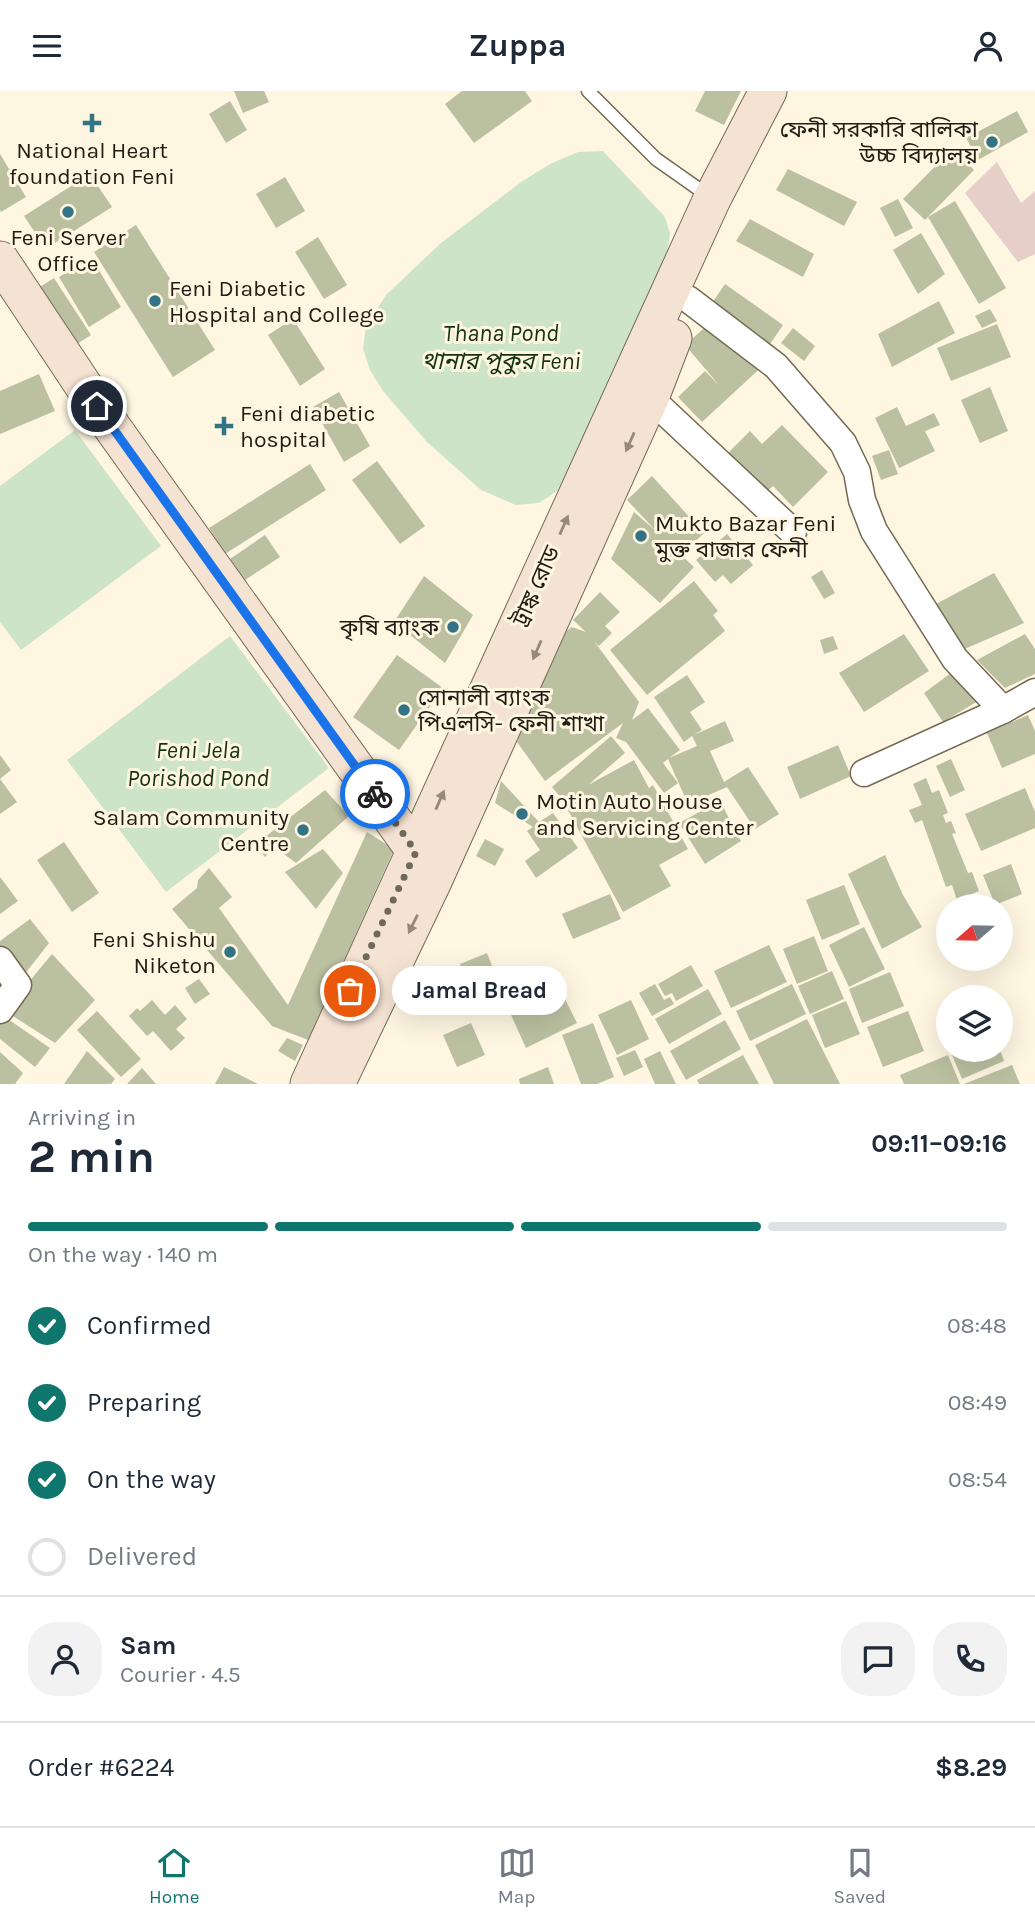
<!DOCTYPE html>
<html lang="en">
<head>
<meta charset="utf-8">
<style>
	:root { --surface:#fff; --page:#f2f2f3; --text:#1f2937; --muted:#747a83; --line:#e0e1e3; --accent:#0f766e }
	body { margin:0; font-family:Karla,"Noto Sans Bengali",sans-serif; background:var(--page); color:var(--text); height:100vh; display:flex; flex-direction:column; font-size:26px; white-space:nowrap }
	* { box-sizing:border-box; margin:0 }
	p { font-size:23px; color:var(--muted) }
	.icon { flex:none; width:38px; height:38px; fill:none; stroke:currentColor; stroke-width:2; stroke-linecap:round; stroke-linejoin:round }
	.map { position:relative; height:993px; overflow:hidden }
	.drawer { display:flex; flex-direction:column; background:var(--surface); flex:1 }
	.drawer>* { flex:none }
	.needle { width:46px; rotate:250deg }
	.buttons { position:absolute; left:936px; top:803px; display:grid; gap:14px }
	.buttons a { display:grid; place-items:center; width:77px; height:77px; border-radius:50%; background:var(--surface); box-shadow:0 7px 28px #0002; font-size:35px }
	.pin { position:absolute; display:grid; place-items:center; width:60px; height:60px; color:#fff; margin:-30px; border:4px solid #fff; border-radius:50%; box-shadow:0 2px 7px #0007 }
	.courier { position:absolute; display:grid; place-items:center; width:70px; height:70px; margin:-35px; border:5px solid #1a73e8; border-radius:50%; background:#fff; color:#222; box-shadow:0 2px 9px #0007 }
	.bubble { position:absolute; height:49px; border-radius:24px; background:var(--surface); box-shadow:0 7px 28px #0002; font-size:23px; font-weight:700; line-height:49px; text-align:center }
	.headline em { font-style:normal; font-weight:700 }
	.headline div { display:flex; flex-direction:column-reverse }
	.headline { display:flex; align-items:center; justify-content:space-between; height:119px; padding:0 28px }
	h1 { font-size:46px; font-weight:700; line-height:52px }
	.bar { display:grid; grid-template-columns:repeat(4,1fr); gap:10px 7px; align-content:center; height:84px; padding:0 28px }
	.bar i { height:9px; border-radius:5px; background:var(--line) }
	.bar .current { background:var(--accent) }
	.bar p { grid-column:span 4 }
	.line { display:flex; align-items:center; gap:18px; padding:0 28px; border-top:2px solid var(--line) }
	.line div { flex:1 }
	.round { display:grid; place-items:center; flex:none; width:74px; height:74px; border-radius:28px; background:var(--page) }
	ol { padding:0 28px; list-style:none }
	li { display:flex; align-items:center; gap:21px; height:77px }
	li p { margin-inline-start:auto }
	li .icon { padding:7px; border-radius:50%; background:var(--accent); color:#fff; stroke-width:4 }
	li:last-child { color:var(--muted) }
	li i { width:38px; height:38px; border:4px solid var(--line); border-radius:50% }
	header { display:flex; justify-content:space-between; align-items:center; height:91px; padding:0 28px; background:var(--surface); font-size:32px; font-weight:700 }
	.tabs { display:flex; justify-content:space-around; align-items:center; height:98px; border-top:2px solid var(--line); background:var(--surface); font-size:19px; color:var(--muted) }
	.tabs a { display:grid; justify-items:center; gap:4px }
	.tabs .current { color:var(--accent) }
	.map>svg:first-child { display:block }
	.green { fill:#e6cfc8 }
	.water { fill:#cde4c9 }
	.building { fill:#bbc0a1 }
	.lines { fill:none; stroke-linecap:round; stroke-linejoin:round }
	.lane-casing { stroke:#746a54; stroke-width:15 }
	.street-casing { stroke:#746a54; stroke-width:29 }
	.secondary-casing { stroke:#746a54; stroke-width:39 }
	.lane { stroke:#fff; stroke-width:12 }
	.street { stroke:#fff; stroke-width:26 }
	.secondary { stroke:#f4e2d2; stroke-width:37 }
	.oneway { fill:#95897c }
	.done { stroke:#6e695c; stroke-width:7; stroke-dasharray:0 12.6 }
	.route { stroke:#1a73e8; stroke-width:9 }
	.poi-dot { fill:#327486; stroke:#fef6e1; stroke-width:2.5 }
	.labels { text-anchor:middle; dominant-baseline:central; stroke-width:6; stroke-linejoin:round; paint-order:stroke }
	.poi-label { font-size:23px; fill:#211d14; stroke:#fef6e1; text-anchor:start }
	.street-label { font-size:23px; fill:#211d14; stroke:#fef6e1 }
	.water-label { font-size:24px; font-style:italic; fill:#14340e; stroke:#fef6e1 }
</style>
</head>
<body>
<header><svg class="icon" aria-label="menu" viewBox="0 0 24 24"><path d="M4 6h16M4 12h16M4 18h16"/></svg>Zuppa<svg class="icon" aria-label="person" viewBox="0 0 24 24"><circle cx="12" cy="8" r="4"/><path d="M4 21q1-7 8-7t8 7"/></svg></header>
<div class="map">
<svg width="1035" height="993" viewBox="0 0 1035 993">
	<rect width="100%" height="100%" fill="#fef6e1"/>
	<polygon class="green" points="997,71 1021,112 1035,100 1035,163 1018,171 965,102"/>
	<g class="water">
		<polygon points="603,60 665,126 670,143 666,169 618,283 557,400 539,412 516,414 481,399 427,351 383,300 370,279 363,258 366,235 386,204 441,152 521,91 552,72 578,61"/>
		<polygon points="75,339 161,455 21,559 0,531 0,395"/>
		<polygon points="230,545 329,677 166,801 67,669"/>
	</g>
	<g class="building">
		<polygon points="234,0 264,0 269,11 243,22"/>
		<polygon points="462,0 525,0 532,10 474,52 445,13"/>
		<polygon points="705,0 741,0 724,34 695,20"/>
		<polygon points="230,10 247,39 226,52 209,23"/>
		<polygon points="1017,20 1028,41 978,69 966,47"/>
		<polygon points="953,57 974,79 925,129 903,108"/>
		<polygon points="0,63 26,106 1,121 0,119"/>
		<polygon points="788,78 857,111 844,135 776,99"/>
		<polygon points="90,83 112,116 55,152 49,143 40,149 24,125"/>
		<polygon points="285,86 305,120 276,137 256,103"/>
		<polygon points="898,108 913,137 895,146 880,117"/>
		<polygon points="955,110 1006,197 979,213 928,126"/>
		<polygon points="750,128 814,163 803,186 736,150"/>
		<polygon points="136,134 215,259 173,286 94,161"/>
		<polygon points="921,142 945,183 918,203 893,159"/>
		<polygon points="318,146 347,194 324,208 295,161"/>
		<polygon points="91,166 121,216 89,236 59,186"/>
		<polygon points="54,187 91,244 72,256 35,199"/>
		<polygon points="725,193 783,234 766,259 768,270 702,331 678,306 705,280 719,294 685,254 720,223 710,215"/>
		<polygon points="939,210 955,242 892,276 878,243"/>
		<polygon points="990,218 997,230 982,237 975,225"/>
		<polygon points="293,228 325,278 300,295 268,244"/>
		<polygon points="997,233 1011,266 951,290 937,257"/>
		<polygon points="793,237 815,255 804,270 781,252"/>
		<polygon points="39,283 55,320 0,343 0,300"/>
		<polygon points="990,296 1008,340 980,352 961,309"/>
		<polygon points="339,301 370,355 344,371 313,316"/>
		<polygon points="897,316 906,335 934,322 940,334 925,340 935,360 899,377 875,327"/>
		<polygon points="782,334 828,381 793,416 773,395 758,409 727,363 750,340 762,353"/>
		<polygon points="889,359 898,383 881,389 872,365"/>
		<polygon points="377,370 425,435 400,453 352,389"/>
		<polygon points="310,373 326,399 225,463 209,437"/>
		<polygon points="652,385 704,442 681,464 694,476 660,512 611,468 634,421 656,440 627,409"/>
		<polygon points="727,443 753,474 731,493 723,484 715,491 696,469"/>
		<polygon points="265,444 280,466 239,493 224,472"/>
		<polygon points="822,479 835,502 824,508 811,486"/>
		<polygon points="994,482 1024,532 960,560 936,513"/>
		<polygon points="424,485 473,524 445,572 394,531"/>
		<polygon points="694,490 718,520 713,524 725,540 647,604 610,559"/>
		<polygon points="600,501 620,521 605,535 612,542 599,555 594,550 639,611 632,629 648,617 680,659 669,667 697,655 692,645 684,651 654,606 687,584 705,611 690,621 702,639 694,644 725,630 734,650 710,660 724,691 748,676 779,723 755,738 727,696 688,713 668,668 663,672 678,692 664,702 626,651 616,647 623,632 545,690 517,651 560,544 572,536 586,541 573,529"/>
		<polygon points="904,543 929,580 864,621 839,582"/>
		<polygon points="1025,543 1035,558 1035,583 1005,597 977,569"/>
		<polygon points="833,545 838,558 824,563 820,549"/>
		<polygon points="397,564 443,597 399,659 353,626"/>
		<polygon points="955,579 978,610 943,631 924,602"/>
		<polygon points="1028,624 1035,640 1035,663 1002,677 987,642"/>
		<polygon points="611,645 625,662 588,694 634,669 649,697 653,694 688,758 659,774 671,795 623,821 562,708 552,696"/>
		<polygon points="838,654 851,685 800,708 787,676"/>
		<polygon points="0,664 11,679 0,688"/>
		<polygon points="951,668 965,699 950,706 936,675"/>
		<polygon points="926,687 932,702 939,699 948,722 943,724 946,732 951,730 956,742 952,743 968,782 972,781 979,800 957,809 952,794 946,796 922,729 915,732 909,719 922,714 913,693"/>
		<polygon points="0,688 17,711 0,723"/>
		<polygon points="501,690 539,731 553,722 578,757 536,787 525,770 540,759 527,740 533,736 495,712"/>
		<polygon points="1025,697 1035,721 1035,737 981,760 965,723"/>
		<polygon points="325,699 349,725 296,772 273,755 265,766 256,753"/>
		<polygon points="720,710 741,750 705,773 679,732"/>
		<polygon points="367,741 394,758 308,949 272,935 172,818 197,797 198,789 209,777 232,806 219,817 288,914"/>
		<polygon points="485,748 504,758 495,775 476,765"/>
		<polygon points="64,751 99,802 72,821 37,769"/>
		<polygon points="323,758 343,782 316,818 285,781"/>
		<polygon points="885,764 903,804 922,836 882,858 848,783"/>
		<polygon points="1011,773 1022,803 995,814 983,784"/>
		<polygon points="0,786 18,810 0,823"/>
		<polygon points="844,794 860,833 822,849 806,809"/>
		<polygon points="610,803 621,828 573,848 562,823"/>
		<polygon points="30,828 49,852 20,889 0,866 0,850"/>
		<polygon points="864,836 885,878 849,896 829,854"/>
		<polygon points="814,845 828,880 797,893 783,858"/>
		<polygon points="769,854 787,891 731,917 714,880"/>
		<polygon points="487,862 504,906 477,917 460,873"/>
		<polygon points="52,863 95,909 55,952 5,920"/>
		<polygon points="691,874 703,895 676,910 672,902 665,905 658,893"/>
		<polygon points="550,878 577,932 526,957 506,913"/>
		<polygon points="832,880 844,908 810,923 798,895"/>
		<polygon points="890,881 904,915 862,932 849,898"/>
		<polygon points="199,888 210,903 195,913 185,897"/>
		<polygon points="655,893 664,909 670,906 674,913 652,925 639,902"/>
		<polygon points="792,893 806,923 750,950 736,920"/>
		<polygon points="708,898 722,923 669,953 655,928"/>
		<polygon points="152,909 165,924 175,914 187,928 176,938 185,947 171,960 153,940 147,945 129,925 137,917 140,920"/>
		<polygon points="631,909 649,948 617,964 598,924"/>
		<polygon points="846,910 860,943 825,957 812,924"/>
		<polygon points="97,920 141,968 121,986 77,939"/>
		<polygon points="908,920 924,960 883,976 867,936"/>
		<polygon points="2,924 50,957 35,976 0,948 0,927"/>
		<polygon points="807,928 840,993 774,993 755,954"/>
		<polygon points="725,929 741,958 686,989 670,960"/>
		<polygon points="471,932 485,964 457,976 443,944"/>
		<polygon points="593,932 614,986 597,993 581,993 562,944"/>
		<polygon points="287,947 303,954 295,970 278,960"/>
		<polygon points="635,959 643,976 624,985 616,967"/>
		<polygon points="950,959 1000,959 1004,970 962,988"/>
		<polygon points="87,960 115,988 111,993 64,993"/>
		<polygon points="660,960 676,993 655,993 644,968"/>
		<polygon points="0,961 23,982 15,993 0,993"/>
		<polygon points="743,964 759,993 699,993 697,989"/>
		<polygon points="948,964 960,993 904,993 900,984"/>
		<polygon points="1012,974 1020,993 964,993"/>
		<polygon points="224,976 258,993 215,993"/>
		<polygon points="548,976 554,993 520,993 519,988"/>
		<polygon points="142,977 156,993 127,993"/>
	</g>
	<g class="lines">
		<defs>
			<polyline id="lane" points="588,0 656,68 710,106"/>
			<g id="street">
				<polyline points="688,208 776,275 843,352 857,381 862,409 874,440 955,568 1003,619"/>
				<polyline points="650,307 793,441"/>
				<polyline points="864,682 1003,619 1035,601"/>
				<polyline points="0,869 18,894 0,919"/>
			</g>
			<g id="secondary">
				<polyline points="0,169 97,315 428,778"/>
				<polyline points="309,993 712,108 768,0"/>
				<polyline points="336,993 434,788 650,307 673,247"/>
			</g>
		</defs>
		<use href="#lane" class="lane-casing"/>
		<use href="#street" class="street-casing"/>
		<use href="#secondary" class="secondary-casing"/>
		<use href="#lane" class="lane"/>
		<use href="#street" class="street"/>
		<use href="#secondary" class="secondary"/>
	</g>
	<defs><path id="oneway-solid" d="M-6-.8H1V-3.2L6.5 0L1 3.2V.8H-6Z" transform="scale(1.75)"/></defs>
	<g class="oneway">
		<use href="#oneway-solid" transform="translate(630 351) rotate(114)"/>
		<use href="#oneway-solid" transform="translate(564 434) rotate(-66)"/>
		<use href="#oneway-solid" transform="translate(537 559) rotate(114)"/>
		<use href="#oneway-solid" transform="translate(440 709) rotate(-66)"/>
		<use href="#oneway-solid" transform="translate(413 833) rotate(116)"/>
	</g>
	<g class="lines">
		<polyline class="done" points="350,900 416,761 375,703"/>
		<polyline class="route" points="97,315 375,703"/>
	</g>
	<g class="poi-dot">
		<path d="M88.5 21.5h7v7h7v7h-7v7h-7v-7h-7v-7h7z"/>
		<circle cx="992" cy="51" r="7"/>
		<circle cx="68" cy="121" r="7"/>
		<circle cx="155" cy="210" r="7"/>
		<path d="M220.5 324.5h7v7h7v7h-7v7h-7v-7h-7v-7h7z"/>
		<circle cx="641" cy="445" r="7"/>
		<circle cx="453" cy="536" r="7"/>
		<circle cx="404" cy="619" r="7"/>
		<circle cx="522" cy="723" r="7"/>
		<circle cx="303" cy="739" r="7"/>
		<circle cx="230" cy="861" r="7"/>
	</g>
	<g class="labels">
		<g class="poi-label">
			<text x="978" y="38" text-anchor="end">ফেনী সরকারি বালিকা<tspan x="978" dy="26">উচ্চ বিদ্যালয়</tspan></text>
			<text x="92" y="59" text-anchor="middle">National Heart<tspan x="92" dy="26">foundation Feni</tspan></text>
			<text x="68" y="146" text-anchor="middle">Feni Server<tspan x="68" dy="26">Office</tspan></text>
			<text x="169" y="197">Feni Diabetic<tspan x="169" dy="26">Hospital and College</tspan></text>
			<text x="240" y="322">Feni diabetic<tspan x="240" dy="26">hospital</tspan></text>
			<text x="655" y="432">Mukto Bazar Feni<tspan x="655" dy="26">মুক্ত বাজার ফেনী</tspan></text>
			<text x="439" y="536" text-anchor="end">কৃষি ব্যাংক</text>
			<text x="418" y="606">সোনালী ব্যাংক<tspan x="418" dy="26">পিএলসি- ফেনী শাখা</tspan></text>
			<text x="536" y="710">Motin Auto House<tspan x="536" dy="26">and Servicing Center</tspan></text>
			<text x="289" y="726" text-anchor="end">Salam Community<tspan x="289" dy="26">Centre</tspan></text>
			<text x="216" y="848" text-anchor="end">Feni Shishu<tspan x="216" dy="26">Niketon</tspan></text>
		</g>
		<g class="street-label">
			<text transform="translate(536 495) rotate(-66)">ট্রাঙ্ক রোড</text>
		</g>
		<g class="water-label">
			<text x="501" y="242">Thana Pond<tspan x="501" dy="28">থানার পুকুর Feni</tspan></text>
			<text x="198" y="659">Feni Jela<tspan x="198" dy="28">Porishod Pond</tspan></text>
		</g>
	</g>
</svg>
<div class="buttons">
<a><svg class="needle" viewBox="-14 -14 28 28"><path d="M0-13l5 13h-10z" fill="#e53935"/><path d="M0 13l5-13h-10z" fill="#747a83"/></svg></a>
<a><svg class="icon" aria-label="layers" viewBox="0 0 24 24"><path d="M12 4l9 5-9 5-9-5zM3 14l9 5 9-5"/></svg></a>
</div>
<div class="pin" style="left:350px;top:900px;background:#ea580c"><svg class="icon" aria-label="bag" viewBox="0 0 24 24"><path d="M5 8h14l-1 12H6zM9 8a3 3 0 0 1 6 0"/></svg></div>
<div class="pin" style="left:97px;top:315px;background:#1f2937"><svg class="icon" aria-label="home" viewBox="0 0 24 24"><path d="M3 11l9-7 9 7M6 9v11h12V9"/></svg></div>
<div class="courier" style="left:375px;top:703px"><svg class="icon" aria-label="bike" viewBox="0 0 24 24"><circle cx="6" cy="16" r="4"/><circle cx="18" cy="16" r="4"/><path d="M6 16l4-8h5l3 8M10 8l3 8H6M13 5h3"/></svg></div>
<div class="bubble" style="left:392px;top:875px;width:175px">Jamal Bread</div>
</div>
<section class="drawer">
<div class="headline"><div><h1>2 min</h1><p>Arriving in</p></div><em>09:11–09:16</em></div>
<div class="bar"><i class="current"></i><i class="current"></i><i class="current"></i><i></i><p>On the way · 140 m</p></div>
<ol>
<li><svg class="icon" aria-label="check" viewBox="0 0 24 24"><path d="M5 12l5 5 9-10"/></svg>Confirmed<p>08:48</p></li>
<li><svg class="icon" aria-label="check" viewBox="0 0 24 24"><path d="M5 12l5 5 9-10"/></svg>Preparing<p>08:49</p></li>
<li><svg class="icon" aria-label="check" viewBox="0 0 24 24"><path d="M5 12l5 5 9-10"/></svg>On the way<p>08:54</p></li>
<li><i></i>Delivered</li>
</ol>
<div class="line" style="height:126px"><a class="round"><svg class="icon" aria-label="person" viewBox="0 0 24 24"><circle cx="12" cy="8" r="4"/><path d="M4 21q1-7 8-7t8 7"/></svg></a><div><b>Sam</b><p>Courier · 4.5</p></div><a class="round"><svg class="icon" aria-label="chat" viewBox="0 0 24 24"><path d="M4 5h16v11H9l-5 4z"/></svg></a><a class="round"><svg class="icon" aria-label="phone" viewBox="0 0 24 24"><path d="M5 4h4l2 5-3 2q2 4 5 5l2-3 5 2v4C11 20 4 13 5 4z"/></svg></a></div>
<div class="line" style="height:91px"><div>Order #6224</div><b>$8.29</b></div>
</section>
<nav class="tabs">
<a class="current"><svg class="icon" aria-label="home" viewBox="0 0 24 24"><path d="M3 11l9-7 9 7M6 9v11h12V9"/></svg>Home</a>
<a><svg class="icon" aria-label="map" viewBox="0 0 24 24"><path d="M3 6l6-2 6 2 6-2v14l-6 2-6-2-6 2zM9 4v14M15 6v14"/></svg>Map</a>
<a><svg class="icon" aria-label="saved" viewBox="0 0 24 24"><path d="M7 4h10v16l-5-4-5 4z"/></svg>Saved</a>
</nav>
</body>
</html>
